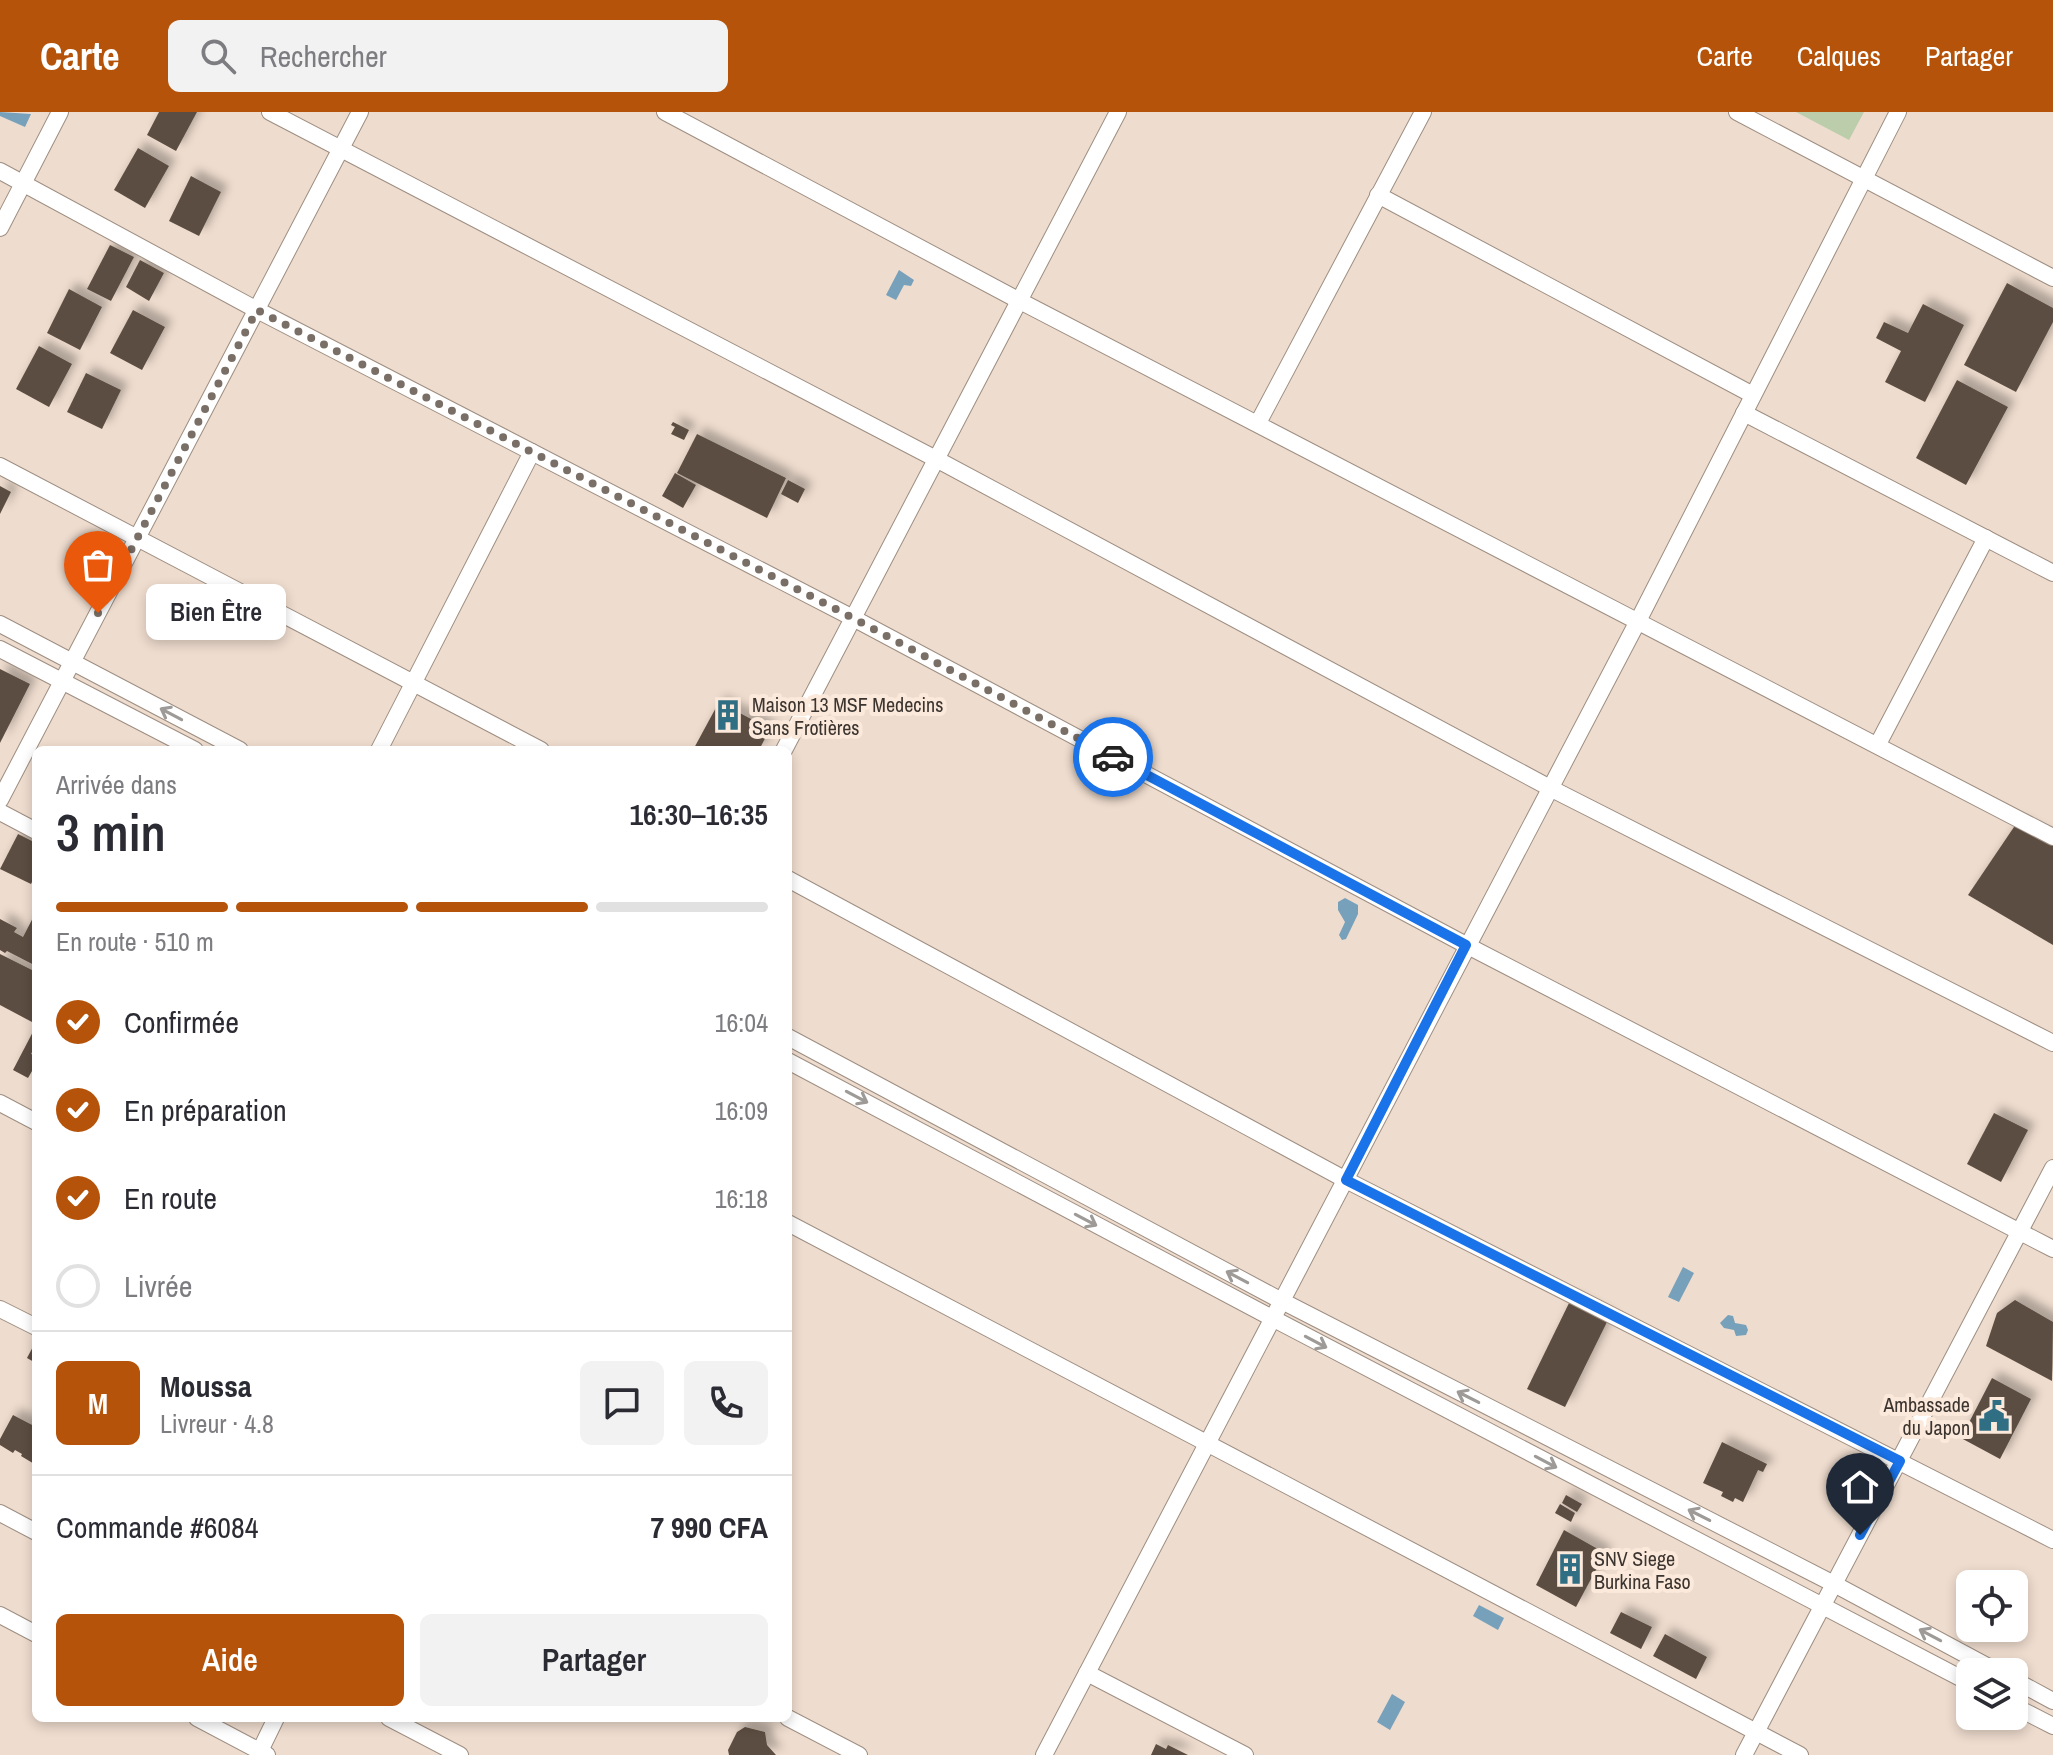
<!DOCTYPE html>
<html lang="fr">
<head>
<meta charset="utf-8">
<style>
	:root { --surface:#fff; --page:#f2f2f3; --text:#2b2b33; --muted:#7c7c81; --line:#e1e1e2; --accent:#b45309 }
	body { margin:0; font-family:"Archivo Narrow",sans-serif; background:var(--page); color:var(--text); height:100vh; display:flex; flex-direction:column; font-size:30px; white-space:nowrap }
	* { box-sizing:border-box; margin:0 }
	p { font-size:26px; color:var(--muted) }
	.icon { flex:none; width:44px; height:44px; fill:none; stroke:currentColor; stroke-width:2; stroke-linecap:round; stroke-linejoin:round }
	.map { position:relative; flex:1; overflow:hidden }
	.drawer { position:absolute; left:32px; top:634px; width:760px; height:976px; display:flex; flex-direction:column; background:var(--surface); border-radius:12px; box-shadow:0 4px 12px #0003 }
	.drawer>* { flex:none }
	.controls { position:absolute; left:1956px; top:1458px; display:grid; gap:16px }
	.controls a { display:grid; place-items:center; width:72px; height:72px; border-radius:12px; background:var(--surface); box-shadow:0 4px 12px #0003; font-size:40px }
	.pin { position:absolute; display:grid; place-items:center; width:68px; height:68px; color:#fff; margin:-82px -34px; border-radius:50% 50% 50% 0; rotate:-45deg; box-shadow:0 0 8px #0007 }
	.pin .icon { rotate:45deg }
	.courier { position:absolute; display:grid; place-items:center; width:80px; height:80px; margin:-40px; border:6px solid #1a73e8; border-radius:50%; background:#fff; color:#222; box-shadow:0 2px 10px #0007 }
	.bubble { position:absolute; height:56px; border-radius:12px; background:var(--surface); box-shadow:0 4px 12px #0003; font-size:26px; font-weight:600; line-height:56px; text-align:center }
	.summary em { font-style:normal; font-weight:600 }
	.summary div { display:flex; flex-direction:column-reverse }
	.summary { display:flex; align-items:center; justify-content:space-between; height:136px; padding:0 24px }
	h1 { font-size:52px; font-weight:600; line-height:60px }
	.bar { display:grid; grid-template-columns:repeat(4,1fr); gap:12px 8px; align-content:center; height:96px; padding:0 24px }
	.bar i { height:10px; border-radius:6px; background:var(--line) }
	.bar .on { background:var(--accent) }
	.bar p { grid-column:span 4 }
	.line { display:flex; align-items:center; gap:20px; padding:0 24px; border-top:2px solid var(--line) }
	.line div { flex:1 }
	.round { display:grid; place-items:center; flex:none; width:84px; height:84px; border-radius:12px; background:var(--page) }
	ol { padding:0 24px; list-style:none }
	li { display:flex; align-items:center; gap:24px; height:88px }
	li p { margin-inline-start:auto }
	li .icon { padding:8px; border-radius:50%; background:var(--accent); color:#fff; stroke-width:4 }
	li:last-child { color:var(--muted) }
	li i { width:44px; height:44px; border:4px solid var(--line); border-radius:50% }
	.button { display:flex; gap:16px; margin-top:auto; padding:16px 24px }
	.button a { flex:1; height:92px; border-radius:12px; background:var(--accent); color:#fff; font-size:32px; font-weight:600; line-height:92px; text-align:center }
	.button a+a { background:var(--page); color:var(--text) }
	header { display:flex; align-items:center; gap:48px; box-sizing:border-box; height:112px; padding:0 40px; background:var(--accent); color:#fff }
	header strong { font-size:38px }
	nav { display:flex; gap:44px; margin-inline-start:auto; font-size:28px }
	.search { width:560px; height:72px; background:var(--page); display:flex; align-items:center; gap:20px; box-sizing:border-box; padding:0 28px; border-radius:12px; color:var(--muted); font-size:30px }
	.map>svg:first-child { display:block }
	.green { fill:#bccdab }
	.water { fill:#77a0ba }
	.building { fill:#5c4d42; filter:url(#shadow) }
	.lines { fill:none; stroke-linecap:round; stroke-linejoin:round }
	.minor-casing { stroke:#9e8e81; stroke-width:18 }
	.minor { stroke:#fff; stroke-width:16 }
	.oneway { stroke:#9d9a97 }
	.done { stroke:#7a6f67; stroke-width:8; stroke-dasharray:0 14.4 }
	.route { stroke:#1a73e8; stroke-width:10 }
	.labels { text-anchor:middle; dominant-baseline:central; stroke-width:8; stroke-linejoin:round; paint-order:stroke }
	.poi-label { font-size:20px; fill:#3b342f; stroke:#fbe9db; text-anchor:start }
</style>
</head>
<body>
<header>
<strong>Carte</strong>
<div class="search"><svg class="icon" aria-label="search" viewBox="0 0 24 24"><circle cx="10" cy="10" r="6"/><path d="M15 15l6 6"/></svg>Rechercher</div>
<nav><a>Carte</a><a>Calques</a><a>Partager</a></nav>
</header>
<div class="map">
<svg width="2053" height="1643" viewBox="0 0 2053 1643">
	<defs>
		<filter id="shadow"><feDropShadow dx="7" dy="-7" stdDeviation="4" flood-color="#0004"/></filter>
	</defs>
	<rect width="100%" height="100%" fill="#eedcce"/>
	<polygon class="green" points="1796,0 1864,0 1849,28"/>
	<g class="water">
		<polygon points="0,0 31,2 25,15 0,4"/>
		<polygon points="899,158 914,168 911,174 904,173 896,188 886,183"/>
		<polygon points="1345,786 1358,793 1358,802 1346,827 1342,828 1339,823 1345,810 1338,798 1338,790"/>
		<polygon points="1683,1155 1694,1161 1679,1190 1668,1185"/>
		<polygon points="1728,1203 1733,1204 1735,1211 1746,1213 1748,1218 1746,1223 1736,1224 1734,1218 1724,1216 1720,1211"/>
		<polygon points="1479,1493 1504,1506 1498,1518 1473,1504"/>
		<polygon points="1392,1582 1405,1590 1390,1618 1377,1610"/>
	</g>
	<g class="building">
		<polygon points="159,0 197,0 176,39 147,23"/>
		<polygon points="138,36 169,54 145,96 114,78"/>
		<polygon points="191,64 221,80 199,124 169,109"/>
		<polygon points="110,133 134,145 111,189 87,177"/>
		<polygon points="140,148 164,161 149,189 126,175"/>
		<polygon points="2007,171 2053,196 2053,210 2016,280 1964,253"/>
		<polygon points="69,177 102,195 80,238 47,221"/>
		<polygon points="1923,192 1964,213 1925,290 1885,270 1901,239 1876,226 1884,210 1908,221"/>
		<polygon points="133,198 165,215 142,258 110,241"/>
		<polygon points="39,234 72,252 49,295 16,277"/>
		<polygon points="86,261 121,278 102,317 67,300"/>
		<polygon points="1957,268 2008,295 1966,373 1916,346"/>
		<polygon points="673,310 689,318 684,328 671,322 675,315 671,313"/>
		<polygon points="697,322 786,366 767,406 677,361"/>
		<polygon points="675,361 696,373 683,396 662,384"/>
		<polygon points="788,368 805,377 798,391 781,382"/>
		<polygon points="0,374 11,380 0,402"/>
		<polygon points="0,557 30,572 0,631"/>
		<polygon points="719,590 770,617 759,638 693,638"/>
		<polygon points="2016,712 2053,732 2053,833 1968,783"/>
		<polygon points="18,722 36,731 36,762 31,772 0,757"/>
		<polygon points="36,800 36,854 7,839 5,841 0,838 0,807 17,816 14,820 23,825"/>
		<polygon points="0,842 36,860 36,902 32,910 0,893"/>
		<polygon points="36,914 36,932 31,942 36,944 36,952 28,966 13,958"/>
		<polygon points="1994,1001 2028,1018 2001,1070 1967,1052"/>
		<polygon points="2015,1188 2053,1210 2052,1269 1986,1234 1997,1201"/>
		<polygon points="1570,1189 1608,1208 1565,1295 1527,1277"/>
		<polygon points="36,1229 36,1246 34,1250 27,1246"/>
		<polygon points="1992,1266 2031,1287 2000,1347 1961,1326"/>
		<polygon points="13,1303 36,1315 36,1353 21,1344 22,1342 15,1338 13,1341 0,1333 0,1327"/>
		<polygon points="1722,1330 1767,1352 1763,1360 1758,1358 1743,1390 1735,1386 1733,1390 1721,1384 1723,1380 1703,1371"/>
		<polygon points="1566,1383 1582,1392 1577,1400 1562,1391"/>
		<polygon points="1560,1392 1575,1401 1571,1410 1555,1401"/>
		<polygon points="1564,1418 1605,1441 1576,1495 1536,1473"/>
		<polygon points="1621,1500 1652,1515 1641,1537 1610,1521"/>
		<polygon points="1665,1522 1707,1545 1696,1567 1653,1544"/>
		<polygon points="745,1615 765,1620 767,1633 776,1643 729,1643 728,1638 737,1620"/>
		<polygon points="1156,1632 1166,1637 1168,1633 1188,1643 1151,1643"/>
	</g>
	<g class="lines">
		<defs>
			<g id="minor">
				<polyline points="270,0 936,347 1550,676 2053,931"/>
				<polyline points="665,0 1018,188 2053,725"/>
				<polyline points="1737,0 2053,166"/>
				<polyline points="0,59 257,198 853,506 1466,833 2053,1137"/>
				<polyline points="1378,83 1753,283"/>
				<polyline points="0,116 60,0"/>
				<polyline points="1744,301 2053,461"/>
				<polyline points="1258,311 1423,0"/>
				<polyline points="0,354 541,638"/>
				<polyline points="0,512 240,638"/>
				<polyline points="0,537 195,638"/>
				<polyline points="1878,632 1986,426"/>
				<polyline points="379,638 532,340"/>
				<polyline points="784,638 1118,0"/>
				<polyline points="0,688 360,0"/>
				<polyline points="0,700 36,719"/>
				<polyline points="788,767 1346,1068 2053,1428"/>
				<polyline points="788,925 1280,1188 1834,1472 1998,1560"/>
				<polyline points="788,949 1272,1206 1970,1571"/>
				<polyline points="0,991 36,1010"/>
				<polyline points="788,1111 1800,1643"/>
				<polyline points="0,1197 36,1215"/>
				<polyline points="0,1401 36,1420"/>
				<polyline points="0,1503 36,1522"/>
				<polyline points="1087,1561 1245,1643"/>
				<polyline points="2014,1568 2053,1589"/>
				<polyline points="2014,1594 2053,1614"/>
				<polyline points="197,1606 267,1643"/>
				<polyline points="389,1606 460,1643"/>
				<polyline points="788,1606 859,1643"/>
				<polyline points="258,1643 276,1606"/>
				<polyline points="1044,1643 1638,509 1898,0"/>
				<polyline points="1744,1643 2053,1056"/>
			</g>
		</defs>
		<use href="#minor" class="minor-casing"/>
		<use href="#minor" class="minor"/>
	</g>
	<defs><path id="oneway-shaft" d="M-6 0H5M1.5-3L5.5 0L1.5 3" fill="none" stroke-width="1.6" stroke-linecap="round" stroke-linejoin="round" transform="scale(2)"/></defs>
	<g class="oneway">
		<use href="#oneway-shaft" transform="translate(171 602) rotate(-152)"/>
		<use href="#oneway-shaft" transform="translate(857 985) rotate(28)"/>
		<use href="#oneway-shaft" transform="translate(1086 1108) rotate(28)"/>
		<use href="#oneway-shaft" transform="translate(1237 1165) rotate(-152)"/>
		<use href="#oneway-shaft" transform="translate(1316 1230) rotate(28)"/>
		<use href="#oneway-shaft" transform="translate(1468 1285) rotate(-153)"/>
		<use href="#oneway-shaft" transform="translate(1546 1350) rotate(28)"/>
		<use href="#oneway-shaft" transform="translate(1699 1403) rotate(-153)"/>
		<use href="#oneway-shaft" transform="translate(1930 1523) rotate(-152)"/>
	</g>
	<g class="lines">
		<polyline class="done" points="98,501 257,198 853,506 1113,645"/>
		<polyline class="route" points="1113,645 1466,833 1346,1068 1900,1349 1860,1423"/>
	</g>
	<defs>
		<symbol id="building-bare" viewBox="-9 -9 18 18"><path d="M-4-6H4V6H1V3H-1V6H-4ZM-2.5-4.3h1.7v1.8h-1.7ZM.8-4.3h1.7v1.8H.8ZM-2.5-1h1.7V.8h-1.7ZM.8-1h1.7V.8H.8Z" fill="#306e84" stroke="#fbe9db" stroke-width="2.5" paint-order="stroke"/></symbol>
		<symbol id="civic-bare" viewBox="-9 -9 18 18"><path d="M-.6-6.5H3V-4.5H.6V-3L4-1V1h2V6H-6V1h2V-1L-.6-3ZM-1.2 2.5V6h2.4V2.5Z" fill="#306e84" stroke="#fbe9db" stroke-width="2.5" paint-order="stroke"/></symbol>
	</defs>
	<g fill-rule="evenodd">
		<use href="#building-bare" x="706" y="581" width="44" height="44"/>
		<use href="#civic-bare" x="1972" y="1282" width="44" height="44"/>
		<use href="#building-bare" x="1548" y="1435" width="44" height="44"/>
	</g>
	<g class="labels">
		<g class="poi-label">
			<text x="752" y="592">Maison 13 MSF Medecins<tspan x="752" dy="23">Sans Frotières</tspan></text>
			<text x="1970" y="1292" text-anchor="end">Ambassade<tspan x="1970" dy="23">du Japon</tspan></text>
			<text x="1594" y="1446">SNV Siege<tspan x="1594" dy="23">Burkina Faso</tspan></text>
		</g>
	</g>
</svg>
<div class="controls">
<a><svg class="icon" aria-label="locate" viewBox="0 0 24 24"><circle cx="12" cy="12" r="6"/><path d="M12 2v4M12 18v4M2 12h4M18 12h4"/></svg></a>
<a><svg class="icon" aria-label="layers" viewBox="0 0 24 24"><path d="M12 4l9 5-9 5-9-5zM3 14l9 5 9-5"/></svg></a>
</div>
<div class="pin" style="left:98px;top:501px;background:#ea580c"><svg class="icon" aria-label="bag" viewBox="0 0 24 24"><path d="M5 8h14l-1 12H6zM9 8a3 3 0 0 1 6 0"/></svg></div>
<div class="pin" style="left:1860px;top:1423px;background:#1f2937"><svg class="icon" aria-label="home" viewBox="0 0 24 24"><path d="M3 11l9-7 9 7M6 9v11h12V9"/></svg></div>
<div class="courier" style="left:1113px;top:645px"><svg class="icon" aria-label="car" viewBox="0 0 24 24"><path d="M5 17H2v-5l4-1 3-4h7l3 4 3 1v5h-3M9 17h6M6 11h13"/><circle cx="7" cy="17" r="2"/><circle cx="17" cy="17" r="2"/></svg></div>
<div class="bubble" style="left:146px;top:472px;width:140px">Bien Être</div>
<section class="drawer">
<div class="summary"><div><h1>3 min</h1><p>Arrivée dans</p></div><em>16:30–16:35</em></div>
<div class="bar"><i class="on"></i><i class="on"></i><i class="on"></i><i></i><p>En route · 510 m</p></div>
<ol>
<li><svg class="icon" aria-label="check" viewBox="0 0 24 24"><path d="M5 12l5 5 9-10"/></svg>Confirmée<p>16:04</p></li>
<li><svg class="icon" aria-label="check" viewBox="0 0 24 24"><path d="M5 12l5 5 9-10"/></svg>En préparation<p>16:09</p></li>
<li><svg class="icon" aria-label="check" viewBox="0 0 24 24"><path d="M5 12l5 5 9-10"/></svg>En route<p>16:18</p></li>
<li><i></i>Livrée</li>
</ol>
<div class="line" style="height:144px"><b class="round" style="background:var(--accent);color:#fff">M</b><div><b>Moussa</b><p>Livreur · 4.8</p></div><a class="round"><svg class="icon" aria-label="chat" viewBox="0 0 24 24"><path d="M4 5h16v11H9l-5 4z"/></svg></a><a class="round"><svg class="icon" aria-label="phone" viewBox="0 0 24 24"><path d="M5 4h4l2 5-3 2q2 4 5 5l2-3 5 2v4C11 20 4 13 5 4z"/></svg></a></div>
<div class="line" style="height:104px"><div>Commande #6084</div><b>7 990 CFA</b></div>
<div class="button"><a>Aide</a><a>Partager</a></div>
</section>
</div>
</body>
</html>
